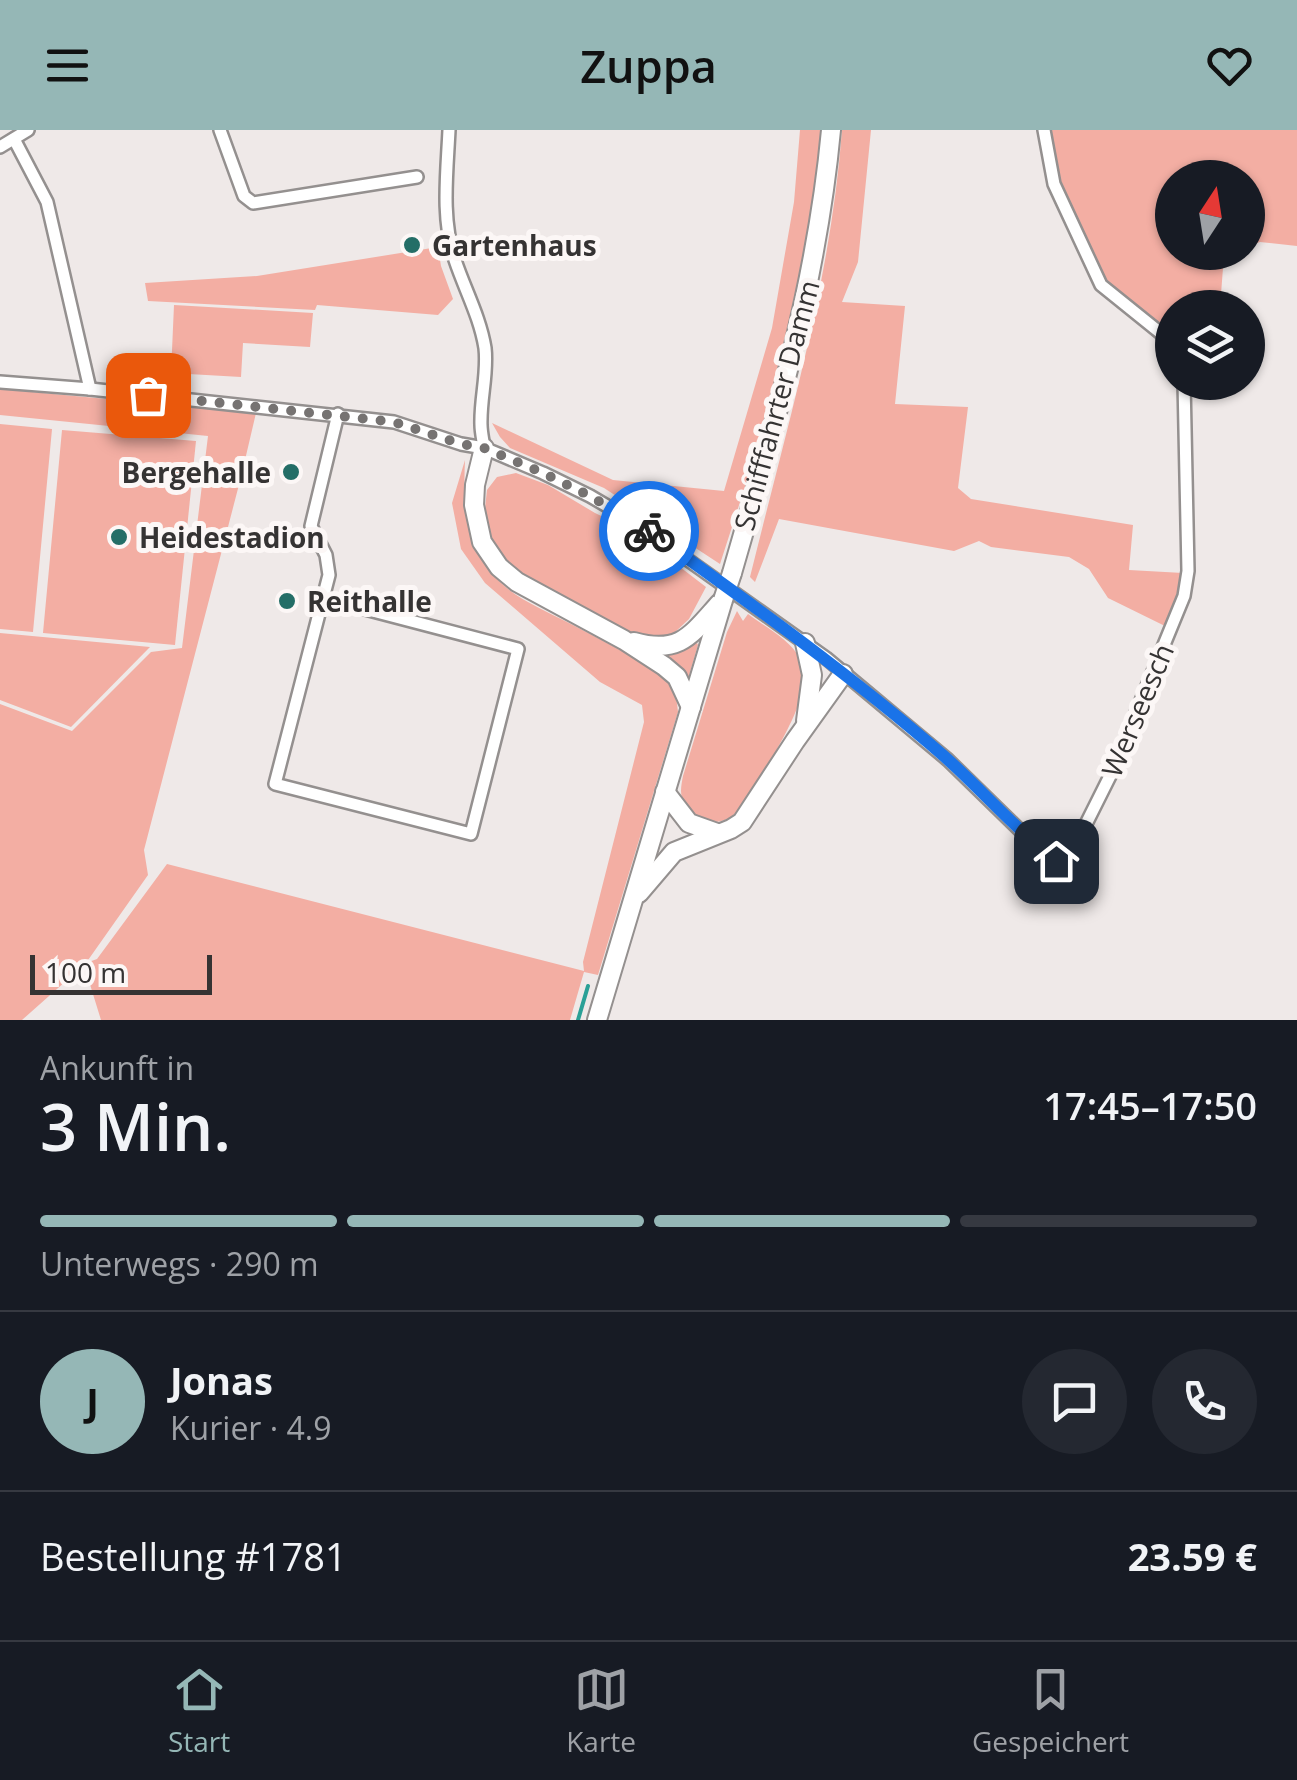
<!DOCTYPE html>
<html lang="de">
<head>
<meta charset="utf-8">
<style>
	:root { --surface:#171b24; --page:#242831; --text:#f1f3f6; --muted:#9ea1a6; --line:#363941; --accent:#95b7b6 }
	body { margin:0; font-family:"Open Sans",sans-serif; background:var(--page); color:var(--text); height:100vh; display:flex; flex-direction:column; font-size:38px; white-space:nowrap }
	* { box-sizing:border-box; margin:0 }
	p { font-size:32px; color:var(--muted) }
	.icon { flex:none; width:55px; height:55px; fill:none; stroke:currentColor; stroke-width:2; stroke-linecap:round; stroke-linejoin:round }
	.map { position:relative; height:890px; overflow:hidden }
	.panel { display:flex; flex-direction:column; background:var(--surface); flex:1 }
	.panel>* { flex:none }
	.needle { width:65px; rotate:12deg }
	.buttons { position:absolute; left:1155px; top:30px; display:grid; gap:20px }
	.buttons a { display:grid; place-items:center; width:110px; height:110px; border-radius:50%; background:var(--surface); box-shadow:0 2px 8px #0004; font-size:50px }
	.scale { position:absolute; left:30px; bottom:25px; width:182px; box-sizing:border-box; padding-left:10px; border:5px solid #353333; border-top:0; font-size:28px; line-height:35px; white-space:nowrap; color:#353333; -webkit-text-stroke:8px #fcf7f6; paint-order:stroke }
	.pin { position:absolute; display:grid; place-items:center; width:85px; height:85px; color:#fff; margin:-42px; border-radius:20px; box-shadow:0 5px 15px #0006 }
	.courier { position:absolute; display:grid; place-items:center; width:100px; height:100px; margin:-50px; border:8px solid #1a73e8; border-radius:50%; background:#fff; color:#222; box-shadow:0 2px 12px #0007 }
	.summary em { font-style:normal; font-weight:600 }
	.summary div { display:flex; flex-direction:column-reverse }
	.summary { display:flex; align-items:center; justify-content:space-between; height:170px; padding:0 40px }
	h1 { font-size:65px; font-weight:600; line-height:75px }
	.bar { display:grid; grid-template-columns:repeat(4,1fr); gap:15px 10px; align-content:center; height:120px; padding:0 40px }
	.bar i { height:12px; border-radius:8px; background:var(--line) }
	.bar .active { background:var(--accent) }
	.bar p { grid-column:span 4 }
	.line { display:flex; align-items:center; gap:25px; padding:0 40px; border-top:2px solid var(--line) }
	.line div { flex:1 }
	.round { display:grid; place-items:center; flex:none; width:105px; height:105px; border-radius:52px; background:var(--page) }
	header { display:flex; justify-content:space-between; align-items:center; height:130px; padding:0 40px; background:var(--accent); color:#111; font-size:45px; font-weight:600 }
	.tabs { display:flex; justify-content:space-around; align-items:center; height:140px; border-top:2px solid var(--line); background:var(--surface); font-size:28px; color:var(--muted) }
	.tabs a { display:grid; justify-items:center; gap:5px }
	.tabs .active { color:var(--accent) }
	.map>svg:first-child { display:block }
	.green { fill:#f3aea3 }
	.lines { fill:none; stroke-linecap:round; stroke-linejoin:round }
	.stream { stroke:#2aa096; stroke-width:4 }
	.minor-casing { stroke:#94908f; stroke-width:16 }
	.highway-casing { stroke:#94908f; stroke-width:22 }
	.minor { stroke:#fff; stroke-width:11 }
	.highway { stroke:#fff; stroke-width:18 }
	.highway-bridge-casing { stroke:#94908f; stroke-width:22; stroke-linecap:butt }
	.highway-bridge { stroke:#fff; stroke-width:18 }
	.done { stroke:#767372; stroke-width:10; stroke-dasharray:0 18 }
	.route { stroke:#1a73e8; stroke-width:12 }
	.poi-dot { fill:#246e67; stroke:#fcf7f6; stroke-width:4 }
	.labels { text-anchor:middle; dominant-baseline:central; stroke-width:10; stroke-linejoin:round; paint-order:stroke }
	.poi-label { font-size:28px; font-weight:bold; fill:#353333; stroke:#fcf7f6; text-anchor:start }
	.street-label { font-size:28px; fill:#353333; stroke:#fcf7f6 }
</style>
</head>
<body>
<header><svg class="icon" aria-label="menu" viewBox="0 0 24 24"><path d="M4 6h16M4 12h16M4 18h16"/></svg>Zuppa<svg class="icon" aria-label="heart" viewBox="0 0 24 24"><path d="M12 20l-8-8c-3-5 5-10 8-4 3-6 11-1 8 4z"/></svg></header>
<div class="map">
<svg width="1297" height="890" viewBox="0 0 1297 890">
	<rect width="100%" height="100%" fill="#efe9e8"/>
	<g class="green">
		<polygon points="800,0 822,0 820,43 785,233 720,434 604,358 510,318 500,307 492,293 613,350 724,361 772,198 794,72"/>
		<path d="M842,0h29l-13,132 -16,40 63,4 -10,98 73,3 -10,81 13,11 162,26 -4,45 54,3 -16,54 -59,-29 -19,-29 -20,-12 -78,-10 -12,-6 -25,10 -175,-32 -24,63 -5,-5c36,-147 81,-296 92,-447z"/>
		<polygon points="1048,0 1297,0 1297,116 1260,112 1248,116 1248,48 1172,48 1172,122 1230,123 1224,125 1220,177 1172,178 1172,211 1104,151 1057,50"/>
		<polygon points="438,117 441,136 453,169 438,185 317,175 315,180 148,171 145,153 257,146"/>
		<polygon points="174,175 313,183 310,217 243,213 241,247 171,243"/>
		<path d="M0,259l256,24 -15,64 -97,373 4,25 -62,88 11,-4 70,-95 417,107 -1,-9 61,-240 -2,-17 -42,-23 -115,-99 -24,-34 -9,-46 13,-43c-2,39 1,80 26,112 19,25 52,37 78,51 33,17 65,34 97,52l9,12 3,25 -80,263 -14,-3 -14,48h-469l-17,-55 -62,55h-22v-316l72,27 79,-79 31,-4 26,-212 -208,-21z"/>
		<polygon points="0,294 52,299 33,502 0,499"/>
		<polygon points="62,300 196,311 175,515 43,503"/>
		<polygon points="516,343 548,355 595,383 633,401 706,457 689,489 672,505 652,508 626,500 517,443 489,407 485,378 487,360 497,347"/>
		<path d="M737,481l6,10 5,-7c17,13 43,26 52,45 5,14 2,32 -2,46 -5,19 -52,103 -67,112 -21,13 -49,0 -50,-26 0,-5 1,-10 2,-15l44,-144z"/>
		<polygon points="0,503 150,517 71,597 0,570"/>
		<polygon points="697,513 698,515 688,549 663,524"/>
	</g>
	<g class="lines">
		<polyline class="stream" points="578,890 588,856"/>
		<defs>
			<g id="minor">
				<polyline points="220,0 244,66 253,73 417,47"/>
				<path d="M449,0c-2,43 -8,89 6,130 10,30 25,57 30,88 3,26 -5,51 -4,77 0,7 2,15 3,23"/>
				<polyline points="1044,0 1054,54 1101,155 1163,205 1172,220"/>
				<polyline points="14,9 47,72 90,259"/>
				<polyline points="0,17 28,0"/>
				<polyline points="0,252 90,259 394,292 461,314 484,318 543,343 590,366 636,393 826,528 948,630 1037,717 1056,731 1067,726 1078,710 1111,644 1184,466 1188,441 1184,252"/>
				<polyline points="323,468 518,519 471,704 275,654 329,445 326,425 311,396 338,284"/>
			</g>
			<g id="highway">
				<polyline points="484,318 475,355 474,375 482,412 499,437 517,452 624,510 664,536 677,547 691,577"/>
				<path d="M732,443c42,-146 85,-291 99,-443"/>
				<path d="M634,512c46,13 57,-7 86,-39"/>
				<polyline points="805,513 812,545 806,591"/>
				<polyline points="665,662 689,693 717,703"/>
				<polyline points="639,763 674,722 731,699 742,692 795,611 843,544"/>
				<polyline points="597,890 723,470"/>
			</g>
		</defs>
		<use href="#minor" class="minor-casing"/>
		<use href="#highway" class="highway-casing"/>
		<use href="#minor" class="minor"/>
		<use href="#highway" class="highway"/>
		<defs>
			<polyline id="highway-bridge" points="723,470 732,443"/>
		</defs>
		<use href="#highway-bridge" class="highway-bridge-casing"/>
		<use href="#highway-bridge" class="highway-bridge"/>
	</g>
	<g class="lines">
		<polyline class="done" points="148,265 394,292 461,314 484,318 543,343 590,366 649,401"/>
		<path class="route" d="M649,401c101,72 202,144 296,226 38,34 71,73 111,104"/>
	</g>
	<g class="poi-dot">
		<circle cx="412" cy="115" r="10"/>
		<circle cx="291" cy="342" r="10"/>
		<circle cx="119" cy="407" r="10"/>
		<circle cx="287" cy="471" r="10"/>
	</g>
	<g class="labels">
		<g class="poi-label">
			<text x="432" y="115">Gartenhaus</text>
			<text x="271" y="342" text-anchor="end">Bergehalle</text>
			<text x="139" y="407">Heidestadion</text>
			<text x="307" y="471">Reithalle</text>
		</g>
		<g class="street-label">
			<text transform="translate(776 275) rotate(-75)">Schifffahrter Damm</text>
			<text transform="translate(1137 580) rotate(-67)">Werseesch</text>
		</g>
	</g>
</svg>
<div class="buttons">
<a><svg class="needle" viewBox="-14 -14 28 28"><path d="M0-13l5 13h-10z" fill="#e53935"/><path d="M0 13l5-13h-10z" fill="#9ea1a6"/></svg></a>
<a><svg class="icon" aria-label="layers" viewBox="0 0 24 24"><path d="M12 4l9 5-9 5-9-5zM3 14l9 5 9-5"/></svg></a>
</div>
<div class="scale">100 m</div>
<div class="pin" style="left:148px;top:265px;background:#ea580c"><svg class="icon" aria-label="bag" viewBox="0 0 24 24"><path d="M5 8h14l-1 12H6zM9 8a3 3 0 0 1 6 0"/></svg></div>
<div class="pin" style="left:1056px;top:731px;background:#1f2937"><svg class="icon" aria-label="home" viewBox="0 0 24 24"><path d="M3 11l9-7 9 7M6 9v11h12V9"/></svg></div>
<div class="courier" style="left:649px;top:401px"><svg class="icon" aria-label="bike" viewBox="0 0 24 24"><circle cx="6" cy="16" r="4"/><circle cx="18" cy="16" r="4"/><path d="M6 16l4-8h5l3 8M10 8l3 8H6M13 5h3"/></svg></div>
</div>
<section class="panel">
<div class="summary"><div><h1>3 Min.</h1><p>Ankunft in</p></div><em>17:45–17:50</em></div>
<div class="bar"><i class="active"></i><i class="active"></i><i class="active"></i><i></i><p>Unterwegs · 290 m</p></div>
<div class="line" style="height:180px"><b class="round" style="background:var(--accent);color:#111">J</b><div><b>Jonas</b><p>Kurier · 4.9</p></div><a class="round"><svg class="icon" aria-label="chat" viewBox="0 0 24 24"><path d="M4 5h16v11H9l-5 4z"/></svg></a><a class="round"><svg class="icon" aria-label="phone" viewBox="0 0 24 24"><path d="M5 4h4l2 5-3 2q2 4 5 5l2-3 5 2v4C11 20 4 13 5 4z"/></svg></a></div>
<div class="line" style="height:130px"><div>Bestellung #1781</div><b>23.59 €</b></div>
</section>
<nav class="tabs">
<a class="active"><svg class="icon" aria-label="home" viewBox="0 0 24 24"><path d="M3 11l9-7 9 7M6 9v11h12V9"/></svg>Start</a>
<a><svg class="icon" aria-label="map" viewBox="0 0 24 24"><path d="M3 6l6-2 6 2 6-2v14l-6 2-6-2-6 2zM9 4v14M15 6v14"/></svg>Karte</a>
<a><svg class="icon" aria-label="saved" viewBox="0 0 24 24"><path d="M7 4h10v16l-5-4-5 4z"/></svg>Gespeichert</a>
</nav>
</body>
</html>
